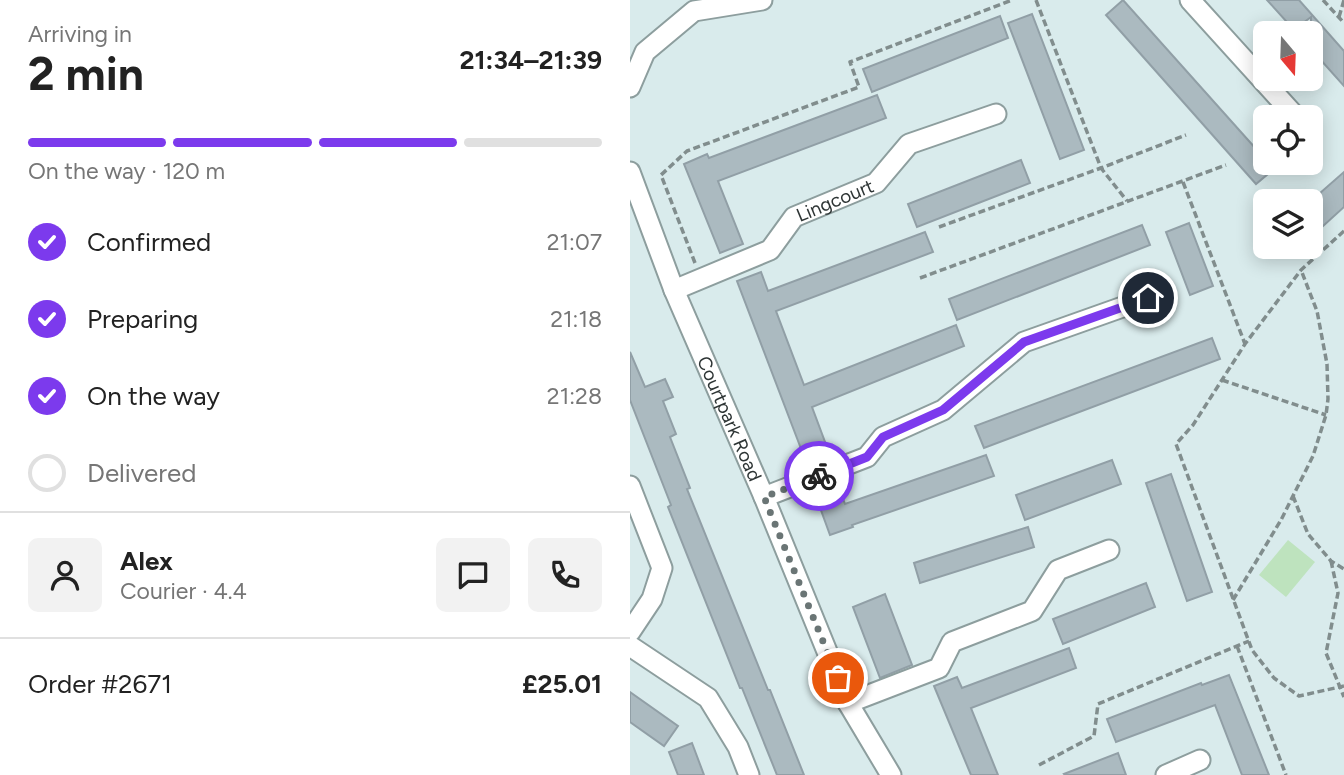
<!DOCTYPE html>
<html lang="en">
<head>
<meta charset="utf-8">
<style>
	:root { --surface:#fff; --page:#f2f2f2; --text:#222; --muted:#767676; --line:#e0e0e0; --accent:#7c3aed }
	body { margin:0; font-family:Figtree,sans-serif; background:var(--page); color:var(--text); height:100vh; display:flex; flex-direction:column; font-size:26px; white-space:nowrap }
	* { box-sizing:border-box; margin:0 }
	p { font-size:23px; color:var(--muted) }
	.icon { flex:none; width:38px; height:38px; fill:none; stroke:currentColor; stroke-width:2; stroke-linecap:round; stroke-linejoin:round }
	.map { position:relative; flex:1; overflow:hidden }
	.details { display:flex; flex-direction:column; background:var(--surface); width:630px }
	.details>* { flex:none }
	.needle { width:46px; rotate:161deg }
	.buttons { position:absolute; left:623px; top:21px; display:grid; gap:14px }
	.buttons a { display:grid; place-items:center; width:70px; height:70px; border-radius:10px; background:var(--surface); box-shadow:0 4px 18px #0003; font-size:35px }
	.pin { position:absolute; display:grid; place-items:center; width:60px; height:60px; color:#fff; margin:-30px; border:4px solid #fff; border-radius:50%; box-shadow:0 2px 7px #0007 }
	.courier { position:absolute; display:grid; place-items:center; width:70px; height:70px; margin:-35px; border:5px solid #7c3aed; border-radius:50%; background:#fff; color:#222; box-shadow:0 2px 9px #0007 }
	.overview em { font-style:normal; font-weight:700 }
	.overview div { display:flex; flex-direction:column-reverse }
	.overview { display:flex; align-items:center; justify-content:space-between; height:119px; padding:0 28px }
	h1 { font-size:46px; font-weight:700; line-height:52px }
	.bar { display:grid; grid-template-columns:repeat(4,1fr); gap:10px 7px; align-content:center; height:84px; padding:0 28px }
	.bar i { height:9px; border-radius:5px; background:var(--line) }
	.bar .active { background:var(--accent) }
	.bar p { grid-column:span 4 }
	.line { display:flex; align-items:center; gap:18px; padding:0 28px; border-top:2px solid var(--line) }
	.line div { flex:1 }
	.round { display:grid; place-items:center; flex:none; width:74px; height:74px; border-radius:10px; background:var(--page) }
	ol { padding:0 28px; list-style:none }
	li { display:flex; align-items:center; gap:21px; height:77px }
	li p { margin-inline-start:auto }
	li .icon { padding:7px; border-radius:50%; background:var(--accent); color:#fff; stroke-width:4 }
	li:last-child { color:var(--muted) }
	li i { width:38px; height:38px; border:4px solid var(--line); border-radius:50% }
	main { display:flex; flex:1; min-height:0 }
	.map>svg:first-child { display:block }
	.green { fill:#bee3be }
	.building { fill:#abbac0; stroke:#919fa6; stroke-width:2 }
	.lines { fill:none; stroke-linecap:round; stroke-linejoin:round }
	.minor-casing { stroke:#8d9e9e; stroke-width:23 }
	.path { stroke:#818d8d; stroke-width:3.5; stroke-dasharray:7 3.5; stroke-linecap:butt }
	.minor { stroke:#fff; stroke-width:19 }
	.done { stroke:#6a7575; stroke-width:7; stroke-dasharray:0 12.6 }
	.route { stroke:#7c3aed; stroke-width:9 }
	.labels { text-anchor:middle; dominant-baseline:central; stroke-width:5; stroke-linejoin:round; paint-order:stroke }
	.street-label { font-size:19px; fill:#2e3535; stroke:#fff }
</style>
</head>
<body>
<main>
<section class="details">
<div class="overview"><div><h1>2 min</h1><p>Arriving in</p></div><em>21:34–21:39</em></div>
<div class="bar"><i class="active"></i><i class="active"></i><i class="active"></i><i></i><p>On the way · 120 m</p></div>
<ol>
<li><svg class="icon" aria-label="check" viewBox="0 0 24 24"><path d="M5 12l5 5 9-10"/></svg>Confirmed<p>21:07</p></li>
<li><svg class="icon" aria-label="check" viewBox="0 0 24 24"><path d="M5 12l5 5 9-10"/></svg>Preparing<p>21:18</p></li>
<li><svg class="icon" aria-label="check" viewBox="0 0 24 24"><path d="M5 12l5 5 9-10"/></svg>On the way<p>21:28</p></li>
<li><i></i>Delivered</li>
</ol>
<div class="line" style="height:126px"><a class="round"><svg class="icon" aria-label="person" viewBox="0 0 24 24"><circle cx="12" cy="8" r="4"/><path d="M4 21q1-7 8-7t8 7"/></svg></a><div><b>Alex</b><p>Courier · 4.4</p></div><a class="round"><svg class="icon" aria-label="chat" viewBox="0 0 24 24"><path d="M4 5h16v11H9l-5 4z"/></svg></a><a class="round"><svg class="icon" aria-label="phone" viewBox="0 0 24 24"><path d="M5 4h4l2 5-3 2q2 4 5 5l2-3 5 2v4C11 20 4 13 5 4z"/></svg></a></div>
<div class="line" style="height:91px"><div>Order #2671</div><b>£25.01</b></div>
</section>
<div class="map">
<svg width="714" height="775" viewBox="0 0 714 775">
	<rect width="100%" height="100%" fill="#d9ebec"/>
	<polygon class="green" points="658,540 685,562 656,597 629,575"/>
	<g class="building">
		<polygon points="493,0 635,159 635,163 639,163 644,169 626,184 476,15"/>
		<polygon points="637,0 669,0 714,51 714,86 681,49 681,17 664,30"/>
		<polygon points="402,14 454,150 430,159 378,23"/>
		<polygon points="370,16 378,38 242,92 233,69"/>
		<polygon points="247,95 256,118 88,181 113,244 90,253 54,164 77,154 79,158"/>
		<polygon points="391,160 400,183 287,227 278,204"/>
		<polygon points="714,172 714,207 681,237 681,201"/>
		<polygon points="559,223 583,286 560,295 536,232"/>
		<polygon points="512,225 520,245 327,320 319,299"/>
		<polygon points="295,232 303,252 146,311 174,385 326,325 334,346 182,407 201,458 178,467 107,281 131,272 138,291"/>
		<polygon points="582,338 590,359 354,448 345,426"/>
		<polygon points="0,352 15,387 35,379 43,397 33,401 46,434 40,437 60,488 57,489 138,690 140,690 174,775 147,775 112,688 110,688 38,507 41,505 0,400"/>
		<polygon points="356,455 364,476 222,525 223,527 200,535 184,491 206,482 215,504"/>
		<polygon points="482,460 491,484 395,520 386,495"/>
		<polygon points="541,474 582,592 557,601 516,483"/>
		<polygon points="398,527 404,547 290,583 284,563"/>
		<polygon points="516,583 525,607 433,644 423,619"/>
		<polygon points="255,594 282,665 250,678 223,607"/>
		<polygon points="439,648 446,668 341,708 368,775 341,775 304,686 327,677 332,688"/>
		<polygon points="599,675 639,775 612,775 585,705 486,742 477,719 571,683 572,685"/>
		<polygon points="0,692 48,726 34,746 0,722"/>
		<polygon points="62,743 74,775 48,775 39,752"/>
		<polygon points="488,753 496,775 435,775 434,774"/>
	</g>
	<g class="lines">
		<defs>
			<g id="minor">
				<polyline points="560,0 666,117"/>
				<polyline points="0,87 15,52 64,11 132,0"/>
				<path id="s1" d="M0,172l44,118 90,207 84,206 43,72"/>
				<path id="s2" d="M44,290l96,-40 24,-33 82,-34 33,-39 87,-30"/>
				<polyline points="0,486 32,568 22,599 0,632"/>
				<polyline points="134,497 237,457 253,437 313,410 394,342 518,298"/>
				<polyline points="0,646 78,698 108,747 119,775"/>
				<polyline points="218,703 309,668 322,642 402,611 428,570 479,550"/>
				<polyline points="536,775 570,760"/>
			</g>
		</defs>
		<use href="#minor" class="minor-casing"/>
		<g class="path">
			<polyline points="406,0 471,168 497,201"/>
			<polyline points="693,0 714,23"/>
			<polyline points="709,17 714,0"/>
			<polyline points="553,182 615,344"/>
			<polyline points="309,227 471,168 556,135"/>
			<polyline points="714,231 671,270 615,344 563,425 546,444 622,650 644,678 669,696 714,686"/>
			<polyline points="65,263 31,175 57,151 229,87 220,62 382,0"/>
			<polyline points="290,278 596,165"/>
			<polyline points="592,380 696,415"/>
			<polyline points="663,496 678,534 701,561 714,569"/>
			<polyline points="701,561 708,593 696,653 714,697"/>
			<polyline points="603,600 651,520 683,456 696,415 698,399 697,364 687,311 671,270"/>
			<polyline points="607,646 656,775"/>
			<polyline points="409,765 464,736 468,704 619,641"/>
		</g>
		<use href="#minor" class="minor"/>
	</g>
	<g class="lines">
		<polyline class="done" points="189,476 134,497 208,678"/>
		<polyline class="route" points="189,476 237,457 253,437 313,410 394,342 518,298"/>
	</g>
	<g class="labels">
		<g class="street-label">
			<text stroke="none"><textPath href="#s2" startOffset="189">Lingcourt</textPath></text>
			<text stroke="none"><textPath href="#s1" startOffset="266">Courtpark Road</textPath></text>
		</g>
	</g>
</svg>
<div class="buttons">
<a><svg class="needle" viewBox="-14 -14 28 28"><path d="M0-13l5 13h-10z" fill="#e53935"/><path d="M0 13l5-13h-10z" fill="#767676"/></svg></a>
<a><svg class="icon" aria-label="locate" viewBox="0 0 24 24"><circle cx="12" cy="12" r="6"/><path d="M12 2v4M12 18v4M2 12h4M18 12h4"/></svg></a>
<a><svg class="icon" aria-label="layers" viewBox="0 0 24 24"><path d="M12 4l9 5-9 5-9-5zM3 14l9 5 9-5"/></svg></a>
</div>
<div class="pin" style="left:208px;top:678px;background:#ea580c"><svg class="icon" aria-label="bag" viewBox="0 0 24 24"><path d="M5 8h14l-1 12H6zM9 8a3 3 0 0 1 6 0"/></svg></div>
<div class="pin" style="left:518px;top:298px;background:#1f2937"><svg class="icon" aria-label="home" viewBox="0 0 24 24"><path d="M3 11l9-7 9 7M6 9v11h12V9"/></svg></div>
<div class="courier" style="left:189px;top:476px"><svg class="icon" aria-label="bike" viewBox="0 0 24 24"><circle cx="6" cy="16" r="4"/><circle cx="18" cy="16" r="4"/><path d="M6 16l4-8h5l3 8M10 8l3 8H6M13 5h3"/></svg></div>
</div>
</main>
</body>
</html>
